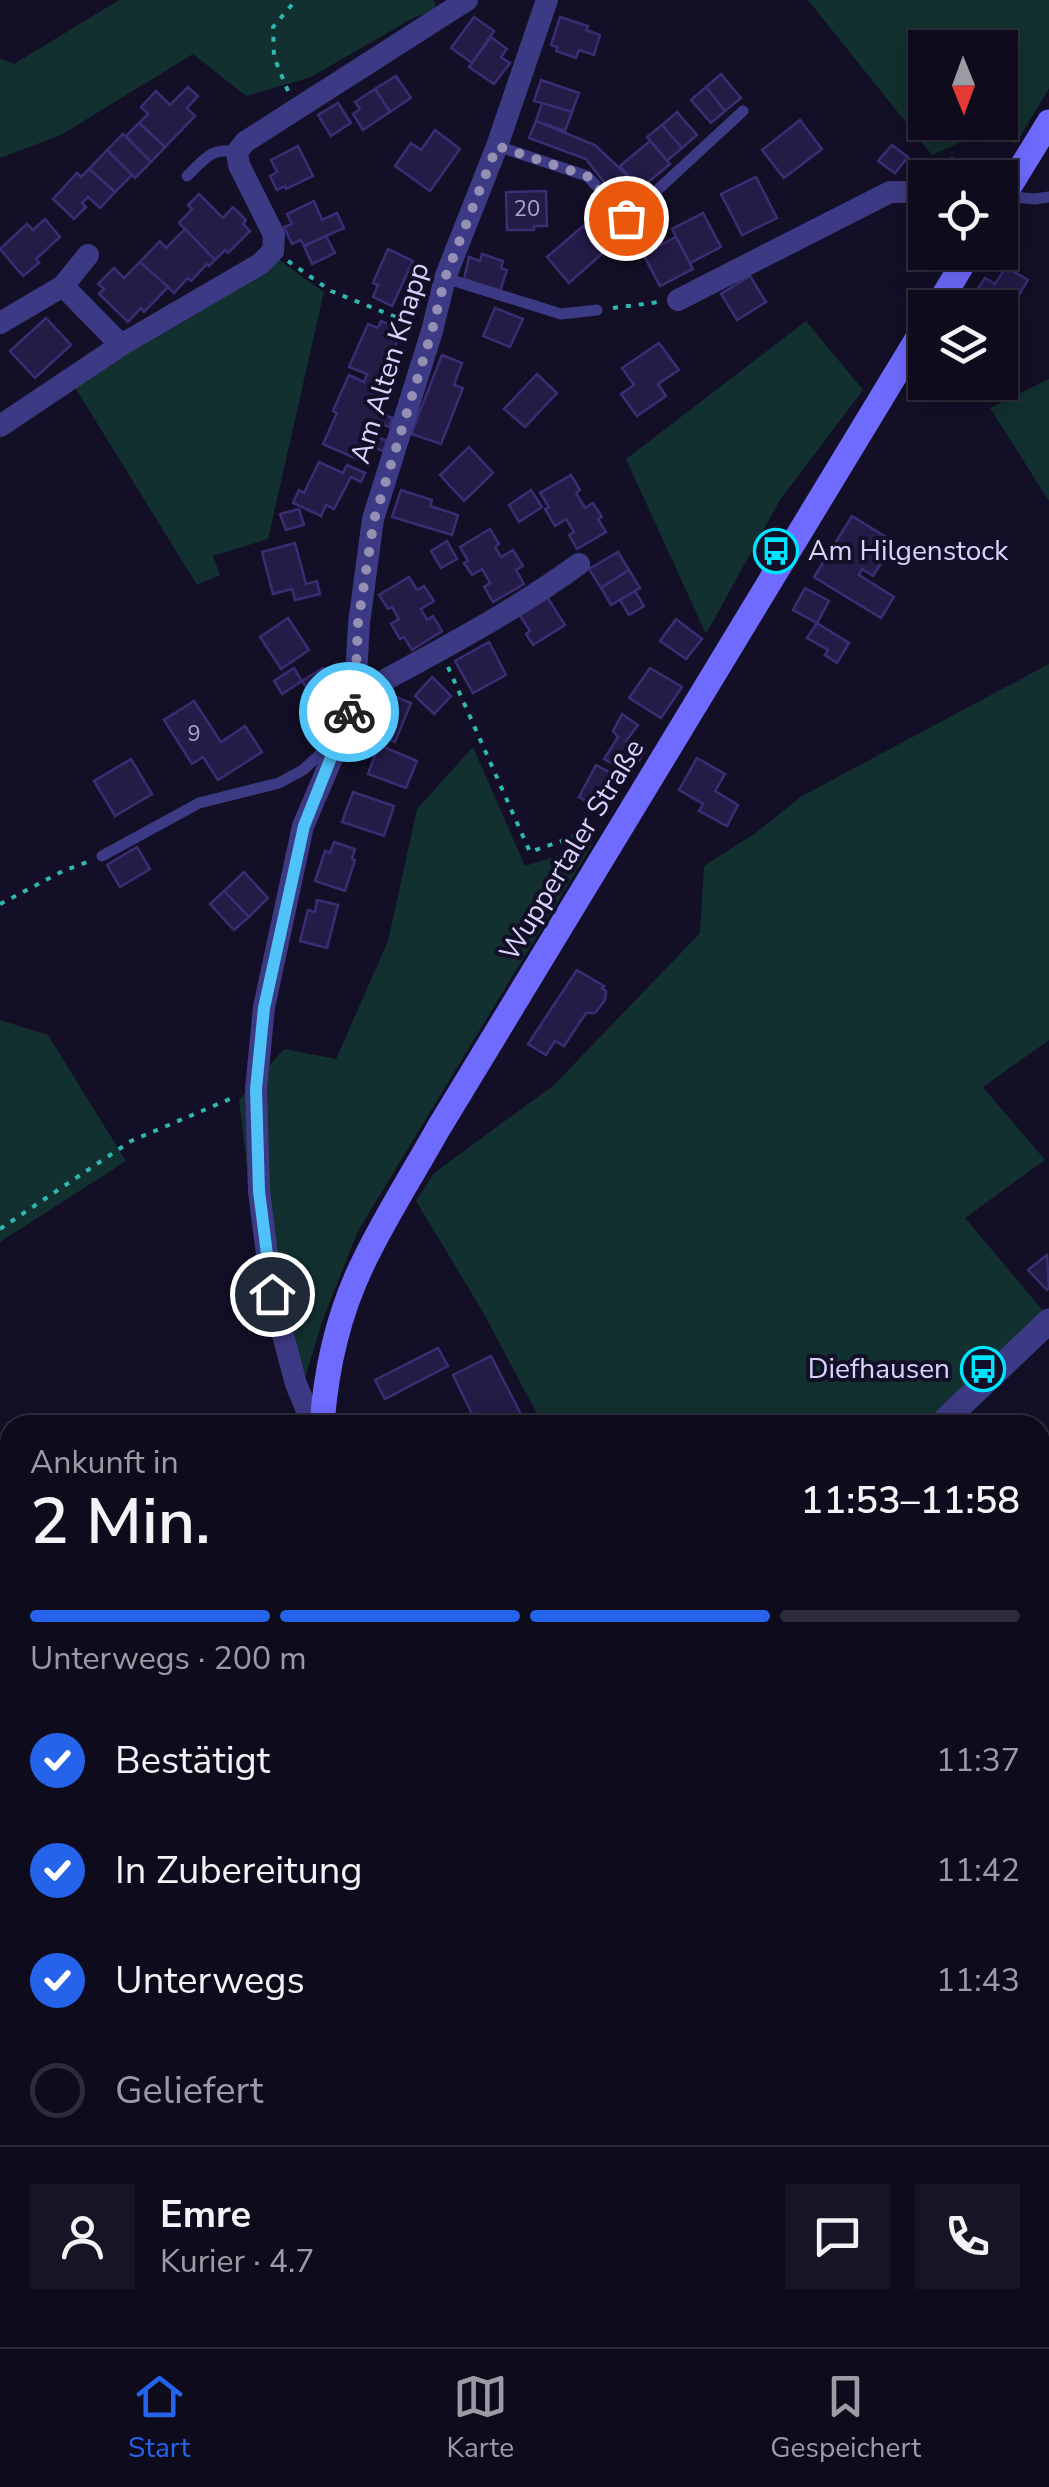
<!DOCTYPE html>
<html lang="de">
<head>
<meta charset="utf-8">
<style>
	:root { --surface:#0e0b1c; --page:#171425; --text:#f1f3f6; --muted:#9b9ba3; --line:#2e2b3b; --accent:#2563eb }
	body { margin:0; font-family:"Nunito Sans",sans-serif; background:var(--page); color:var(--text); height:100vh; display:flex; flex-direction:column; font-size:38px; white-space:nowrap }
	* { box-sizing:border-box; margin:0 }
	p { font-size:32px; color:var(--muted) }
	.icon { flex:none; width:55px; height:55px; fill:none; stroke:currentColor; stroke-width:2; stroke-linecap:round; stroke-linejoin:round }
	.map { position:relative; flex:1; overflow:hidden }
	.details { position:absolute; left:0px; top:1415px; width:1050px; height:932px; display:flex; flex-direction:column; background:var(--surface); border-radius:30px 30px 0 0; box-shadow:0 5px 25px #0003,0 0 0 2px var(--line) }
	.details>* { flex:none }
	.needle { width:65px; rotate:179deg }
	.tools { position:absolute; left:908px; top:30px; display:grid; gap:20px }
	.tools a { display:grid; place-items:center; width:110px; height:110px; border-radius:0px; background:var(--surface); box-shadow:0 5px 25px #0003,0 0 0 2px var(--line); font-size:50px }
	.pin { position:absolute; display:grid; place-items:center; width:85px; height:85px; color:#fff; margin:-42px; border:5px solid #fff; border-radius:50%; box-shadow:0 2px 10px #0007 }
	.courier { position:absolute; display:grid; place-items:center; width:100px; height:100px; margin:-50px; border:8px solid #4fc3f7; border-radius:50%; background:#fff; color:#222; box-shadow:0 2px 12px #0007 }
	.headline em { font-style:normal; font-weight:600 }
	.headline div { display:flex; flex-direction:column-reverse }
	.headline { display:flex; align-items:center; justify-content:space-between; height:170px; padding:0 30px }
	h1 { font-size:65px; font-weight:600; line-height:75px }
	.bar { display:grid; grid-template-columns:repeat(4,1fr); gap:15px 10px; align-content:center; height:120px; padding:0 30px }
	.bar i { height:12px; border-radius:8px; background:var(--line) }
	.bar .on { background:var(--accent) }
	.bar p { grid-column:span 4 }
	.line { display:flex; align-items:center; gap:25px; padding:0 30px; border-top:2px solid var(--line) }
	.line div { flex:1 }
	.round { display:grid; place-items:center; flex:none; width:105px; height:105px; border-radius:0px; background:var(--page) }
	ol { padding:0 30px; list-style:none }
	li { display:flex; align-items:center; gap:30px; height:110px }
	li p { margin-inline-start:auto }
	li .icon { padding:10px; border-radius:50%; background:var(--accent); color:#fff; stroke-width:4 }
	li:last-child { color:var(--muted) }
	li i { width:55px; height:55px; border:5px solid var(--line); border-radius:50% }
	.tab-bar { display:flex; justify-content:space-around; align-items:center; height:140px; border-top:2px solid var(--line); background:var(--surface); font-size:28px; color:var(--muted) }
	.tab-bar a { display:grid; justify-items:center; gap:5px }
	.tab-bar .on { color:var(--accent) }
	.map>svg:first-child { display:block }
	.green { fill:#12302f; fill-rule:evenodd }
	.building { fill:#241b47; stroke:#3b2d73; stroke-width:2.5 }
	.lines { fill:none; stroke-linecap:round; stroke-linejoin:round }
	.path { stroke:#2fb8b0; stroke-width:4; stroke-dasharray:5 8; stroke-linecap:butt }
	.service { stroke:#3d3a85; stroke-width:11 }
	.minor { stroke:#3d3a85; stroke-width:22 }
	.tertiary { stroke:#3d3a85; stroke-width:25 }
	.secondary { stroke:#6f6bff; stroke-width:25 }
	.done { stroke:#948fb3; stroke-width:10; stroke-dasharray:0 18 }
	.route { stroke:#4fc3f7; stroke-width:12 }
	.labels { text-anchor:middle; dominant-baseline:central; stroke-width:8; stroke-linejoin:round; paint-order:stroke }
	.number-label { font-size:22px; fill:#aca6d1 }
	.street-label { font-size:28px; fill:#d9d4ff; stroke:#130f26 }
	.poi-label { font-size:28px; fill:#d9d4ff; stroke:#130f26; text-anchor:start }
</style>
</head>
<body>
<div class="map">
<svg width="1049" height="2347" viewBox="0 0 1049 2347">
	<rect width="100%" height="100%" fill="#130f26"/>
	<g class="green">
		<polygon points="119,0 434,0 437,10 415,17 311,77 246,96 193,54 61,135 0,158 0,58 14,64"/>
		<path d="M808,0h241v88l-33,56 -22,-17 -62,28zM925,48h75v74h-75z"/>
		<polygon points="275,257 324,292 268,539 213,556 220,575 197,585 71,381"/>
		<polygon points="806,321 863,390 780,500 706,634 626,459"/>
		<polygon points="1049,379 1049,501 990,408"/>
		<polygon points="1049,664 1049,1040 983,1087 1045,1160 965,1218 1045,1313 924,1425 543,1425 484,1314 416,1201 434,1173 554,1085 700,933 704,866 754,834 802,796"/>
		<polygon points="473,747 525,866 592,845 358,1231 322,1322 305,1378 301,1372 288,1309 276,1267 251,1203 239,1100 284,1049 336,1059 388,941 417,809"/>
		<polygon points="0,1020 48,1035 126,1161 0,1242"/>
		<polygon points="1049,1557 1049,2295 1040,2304 1040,1562"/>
		<polygon points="10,1904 10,2125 0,2125 0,1908"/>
		<polygon points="583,2338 1021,2338 1013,2347 571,2347"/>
	</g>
	<g class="building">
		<polygon points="474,17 494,31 472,63 451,48"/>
		<polygon points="560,17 588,26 586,30 600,35 594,55 579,50 576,58 556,51 557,47 551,45"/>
		<polygon points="491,37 507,49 501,57 510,63 494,84 469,67"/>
		<polygon points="721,74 741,98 725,111 706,87"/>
		<polygon points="396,76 411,98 390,112 375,89"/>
		<polygon points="541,80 579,93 572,112 534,101"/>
		<polygon points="188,87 198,96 187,108 195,116 165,147 139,123 148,114 141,107 156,91 170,105"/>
		<polygon points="706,87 725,111 711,123 691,100"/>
		<polygon points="375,89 390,112 363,130 353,114 360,109 355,102"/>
		<polygon points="338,103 351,123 331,136 318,115"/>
		<polygon points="542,103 572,112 565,131 536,121"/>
		<polygon points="677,112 697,135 682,148 662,125"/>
		<polygon points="800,120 822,149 784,178 762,150"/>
		<polygon points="536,121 595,145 631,179 613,194 586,159 529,138"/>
		<polygon points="139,123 165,147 151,162 126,136"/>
		<polygon points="662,125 682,148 667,161 647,137"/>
		<polygon points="435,130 460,149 430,191 395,166 411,143 421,150"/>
		<polygon points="123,134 151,162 135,178 107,150"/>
		<polygon points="650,141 670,164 640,189 620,166"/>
		<polygon points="892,145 908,157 895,173 878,161"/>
		<polygon points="298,146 313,176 286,189 285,186 277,190 270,176 277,172 271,160"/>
		<polygon points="107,150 132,175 115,192 89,169"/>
		<polygon points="952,158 987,178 941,178"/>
		<polygon points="89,169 115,192 100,208 88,197 82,203 86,207 74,219 53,199 77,173 81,177"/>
		<polygon points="756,177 777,218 742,235 721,194"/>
		<polygon points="546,191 547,226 534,226 534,230 507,230 506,192"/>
		<polygon points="199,194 223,218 233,207 246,220 243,224 250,231 228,253 225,250 215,260 179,223 192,209 188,205"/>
		<polygon points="314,201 322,220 337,213 344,228 304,246 301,240 292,244 284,227 292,224 287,214"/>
		<polygon points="703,213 721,247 690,263 672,229"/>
		<polygon points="45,219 60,237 36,259 39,263 23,276 0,249 27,224 33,230"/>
		<polygon points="583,226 605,251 569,283 547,257"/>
		<polygon points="185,229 215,260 209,266 207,264 191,281 188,278 174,293 140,262 160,241 166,248"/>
		<polygon points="326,236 335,253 312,264 304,246"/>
		<polygon points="676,237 693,269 660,286 643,254"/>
		<polygon points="388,249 413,261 392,306 373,297 378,285 373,283"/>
		<polygon points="482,254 503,261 501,268 507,270 500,291 464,279 469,257 480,261"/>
		<polygon points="140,262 168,287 144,312 141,308 128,322 99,294 104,289 98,284 114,268 124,278"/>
		<polygon points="1006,267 1028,280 1005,318 1000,315 1000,308 988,308 972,298 985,278 995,284"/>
		<polygon points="750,276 766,302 737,320 721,294"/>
		<polygon points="495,308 523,319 510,347 483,336"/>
		<polygon points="46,318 71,345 35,378 10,351"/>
		<polygon points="381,321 402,330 384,372 390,375 374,411 393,418 389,427 374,420 368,433 387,441 383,451 362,443 355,458 323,444 337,413 333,411 349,375 364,382 367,374 349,367 368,324 378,328"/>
		<polygon points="659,343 679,370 658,384 666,396 637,416 621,394 634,385 622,368"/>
		<polygon points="442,355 462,363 454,385 463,388 441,444 411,434"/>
		<polygon points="537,374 557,393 525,427 504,409"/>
		<polygon points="469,447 493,473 464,501 440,475"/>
		<polygon points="319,462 343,473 347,465 365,473 361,482 351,477 334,509 326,505 321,516 293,503 299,490 304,493"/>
		<polygon points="571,475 580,490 576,493 585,508 593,503 602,517 598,519 606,532 577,549 569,535 574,532 566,519 555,526 545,509 549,507 540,493"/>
		<polygon points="401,490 432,500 430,506 458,515 452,535 392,517"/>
		<polygon points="531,490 542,507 519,522 509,505"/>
		<polygon points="299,509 304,525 286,530 280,514"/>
		<polygon points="852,516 894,542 873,576 862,569 859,575 894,597 881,618 814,577"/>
		<polygon points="490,529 499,544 495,547 501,557 513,550 523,566 516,570 524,584 493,602 484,587 490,583 482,569 472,575 464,563 468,561 460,547"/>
		<polygon points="447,541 457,559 441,568 431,551"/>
		<polygon points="295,543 306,584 317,581 320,594 295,600 292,589 273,594 262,552"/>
		<polygon points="618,552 629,570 601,588 589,569"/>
		<polygon points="629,570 640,588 611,605 601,588"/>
		<polygon points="409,577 417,590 424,586 434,601 421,609 427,620 433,616 442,631 412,650 404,637 400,639 391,624 399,619 392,607 388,609 379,595"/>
		<polygon points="805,588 829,601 817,623 793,610"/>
		<polygon points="635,591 644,606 629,615 620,600"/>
		<polygon points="547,597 565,625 533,645 526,634 530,631 519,614"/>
		<polygon points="288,618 309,650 281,669 260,637"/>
		<polygon points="676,619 702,639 686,659 660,641"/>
		<polygon points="817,623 849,643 837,663 825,655 828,650 807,638"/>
		<polygon points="489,642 506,675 473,693 455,661"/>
		<polygon points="294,668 302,681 282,694 274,681"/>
		<polygon points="323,668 336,687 315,701 302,681"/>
		<polygon points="650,668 682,687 661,718 629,698"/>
		<polygon points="432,677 451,696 434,714 415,696"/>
		<polygon points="391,695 411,703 395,742 366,729 377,703 386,707"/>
		<polygon points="194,701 221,742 245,726 262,752 218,780 203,757 192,764 164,720"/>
		<polygon points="622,714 638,725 626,741 645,752 630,773 604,759 618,737 613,731"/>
		<polygon points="379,745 417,761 406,788 368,774"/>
		<polygon points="697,758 725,774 715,791 738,805 727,826 699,811 703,804 679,790"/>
		<polygon points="131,759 152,794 115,816 94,781"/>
		<polygon points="596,765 624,780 605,812 579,797"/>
		<polygon points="353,792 394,806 384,836 342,822"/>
		<polygon points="334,842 355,849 352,859 355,860 345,891 315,881 325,851 330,853"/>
		<polygon points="137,847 150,869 120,887 107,865"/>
		<polygon points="244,872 268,898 249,917 224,891"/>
		<polygon points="224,891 249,917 234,930 210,904"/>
		<polygon points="317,900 338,905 327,948 300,941 308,910 315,912"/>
		<polygon points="577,970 604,986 602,988 606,991 605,1000 595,1013 586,1013 564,1046 555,1041 546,1055 528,1044"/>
		<polygon points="1047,1255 1049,1288 1047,1290 1028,1270"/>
		<polygon points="438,1348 448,1366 385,1399 375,1380"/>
		<polygon points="491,1356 525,1422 519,1425 450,1425 472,1414 453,1375"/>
		<polygon points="0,2130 10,2130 10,2338 34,2338 34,2347 0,2347"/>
	</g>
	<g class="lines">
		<g class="path">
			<polyline points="288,91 274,57 273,27 296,0"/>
			<polyline points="288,261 331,291 413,324"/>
			<polyline points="613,308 659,302"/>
			<polyline points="448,667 530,852 590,831"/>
			<polyline points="0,904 63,871 90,861"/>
			<polyline points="0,1229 131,1141 237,1096"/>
			<polyline points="0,1679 10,1674"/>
		</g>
		<g class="service">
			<polyline points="497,146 587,176 627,218 743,111"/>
			<path d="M187,176c17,-16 25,-30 50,-24"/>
			<polyline points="1004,196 1035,199 1049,197"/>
			<polyline points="445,278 561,314 597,310"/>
			<polyline points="102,856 199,803 279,783 303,770 333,742"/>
		</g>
		<g class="minor">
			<polyline points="63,286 121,345"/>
			<polyline points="678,300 890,192 925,192"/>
			<polyline points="0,323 63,286 88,255"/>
			<polyline points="0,426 121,345 260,264 273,251 274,235 239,165 237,152 245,142 467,0"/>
			<path d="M354,697c76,-42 155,-82 225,-133"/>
			<polyline points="313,1425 296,1384 272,1294 259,1191 256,1089 264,1007 303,826 336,749 355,694 359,623 373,519 432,331 445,278 497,146 547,0"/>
		</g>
		<polyline class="tertiary" points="940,1425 1049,1321"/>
		<g class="secondary">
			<polyline points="1000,202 1049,122"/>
			<polyline points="936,308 970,252"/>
			<path d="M322,1425c4,-57 17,-114 43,-166 22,-45 49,-87 73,-130l487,-803"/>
			<polyline points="294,2347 294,2338"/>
		</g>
	</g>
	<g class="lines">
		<polyline class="done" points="349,712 355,694 358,623 374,520 432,331 445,278 497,146 587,176 626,218"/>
		<polyline class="route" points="272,1294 259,1191 256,1089 264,1008 304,826 349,712"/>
	</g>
	<defs>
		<symbol id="bus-ring" viewBox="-11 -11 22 22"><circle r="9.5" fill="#130f26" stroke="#00e5ff" stroke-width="1.5"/><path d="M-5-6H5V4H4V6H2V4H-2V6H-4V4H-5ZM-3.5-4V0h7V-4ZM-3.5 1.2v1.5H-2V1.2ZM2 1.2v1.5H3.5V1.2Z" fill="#00e5ff"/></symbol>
	</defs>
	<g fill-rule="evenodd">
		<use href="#bus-ring" x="751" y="526" width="50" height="50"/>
		<use href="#bus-ring" x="958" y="1344" width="50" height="50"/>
	</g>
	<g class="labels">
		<g class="number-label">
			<text x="527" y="209">20</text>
			<text x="194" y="734">9</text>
		</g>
		<g class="street-label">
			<text transform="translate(390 363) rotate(-73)">Am Alten Knapp</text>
			<text transform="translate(572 850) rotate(-59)">Wuppertaler Straße</text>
		</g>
		<g class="poi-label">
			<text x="808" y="551">Am Hilgenstock</text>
			<text x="950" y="1369" text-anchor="end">Diefhausen</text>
		</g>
	</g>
</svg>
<div class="tools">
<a><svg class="needle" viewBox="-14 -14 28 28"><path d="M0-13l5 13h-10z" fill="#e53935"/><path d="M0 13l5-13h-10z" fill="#9b9ba3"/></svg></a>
<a><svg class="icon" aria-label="locate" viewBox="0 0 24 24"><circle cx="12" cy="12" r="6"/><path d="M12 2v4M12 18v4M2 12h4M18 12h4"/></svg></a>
<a><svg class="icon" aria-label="layers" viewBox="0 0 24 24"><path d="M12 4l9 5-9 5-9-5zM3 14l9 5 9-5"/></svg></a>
</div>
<div class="pin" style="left:626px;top:218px;background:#ea580c"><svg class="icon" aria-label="bag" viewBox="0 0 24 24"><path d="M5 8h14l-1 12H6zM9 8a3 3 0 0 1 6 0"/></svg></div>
<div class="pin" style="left:272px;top:1294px;background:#1f2937"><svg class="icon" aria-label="home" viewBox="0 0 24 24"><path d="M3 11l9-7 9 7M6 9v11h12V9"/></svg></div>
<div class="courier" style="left:349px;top:712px"><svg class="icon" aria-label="bike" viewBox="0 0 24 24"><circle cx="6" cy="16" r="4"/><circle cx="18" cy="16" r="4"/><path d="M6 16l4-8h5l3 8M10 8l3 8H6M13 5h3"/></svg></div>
<section class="details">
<div class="headline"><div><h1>2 Min.</h1><p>Ankunft in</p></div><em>11:53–11:58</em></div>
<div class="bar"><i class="on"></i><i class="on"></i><i class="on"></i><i></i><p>Unterwegs · 200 m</p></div>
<ol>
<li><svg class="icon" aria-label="check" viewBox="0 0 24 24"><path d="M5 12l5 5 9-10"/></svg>Bestätigt<p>11:37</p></li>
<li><svg class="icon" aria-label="check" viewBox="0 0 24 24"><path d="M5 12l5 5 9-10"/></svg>In Zubereitung<p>11:42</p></li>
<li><svg class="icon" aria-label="check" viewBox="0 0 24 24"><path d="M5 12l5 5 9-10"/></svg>Unterwegs<p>11:43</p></li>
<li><i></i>Geliefert</li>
</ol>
<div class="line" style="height:180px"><a class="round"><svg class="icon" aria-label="person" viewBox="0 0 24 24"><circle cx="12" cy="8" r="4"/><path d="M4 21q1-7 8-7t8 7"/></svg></a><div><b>Emre</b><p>Kurier · 4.7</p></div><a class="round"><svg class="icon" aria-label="chat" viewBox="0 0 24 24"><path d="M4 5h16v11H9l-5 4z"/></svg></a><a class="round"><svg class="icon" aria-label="phone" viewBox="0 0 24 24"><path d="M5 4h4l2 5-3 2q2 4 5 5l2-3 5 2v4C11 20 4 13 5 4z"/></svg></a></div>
</section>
</div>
<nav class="tab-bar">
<a class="on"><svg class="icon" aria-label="home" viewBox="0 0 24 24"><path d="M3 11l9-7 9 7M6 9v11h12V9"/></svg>Start</a>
<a><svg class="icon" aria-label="map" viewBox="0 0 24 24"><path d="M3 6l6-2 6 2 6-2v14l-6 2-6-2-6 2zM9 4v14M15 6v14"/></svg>Karte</a>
<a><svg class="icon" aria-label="saved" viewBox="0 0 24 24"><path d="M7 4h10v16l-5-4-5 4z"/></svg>Gespeichert</a>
</nav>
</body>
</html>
